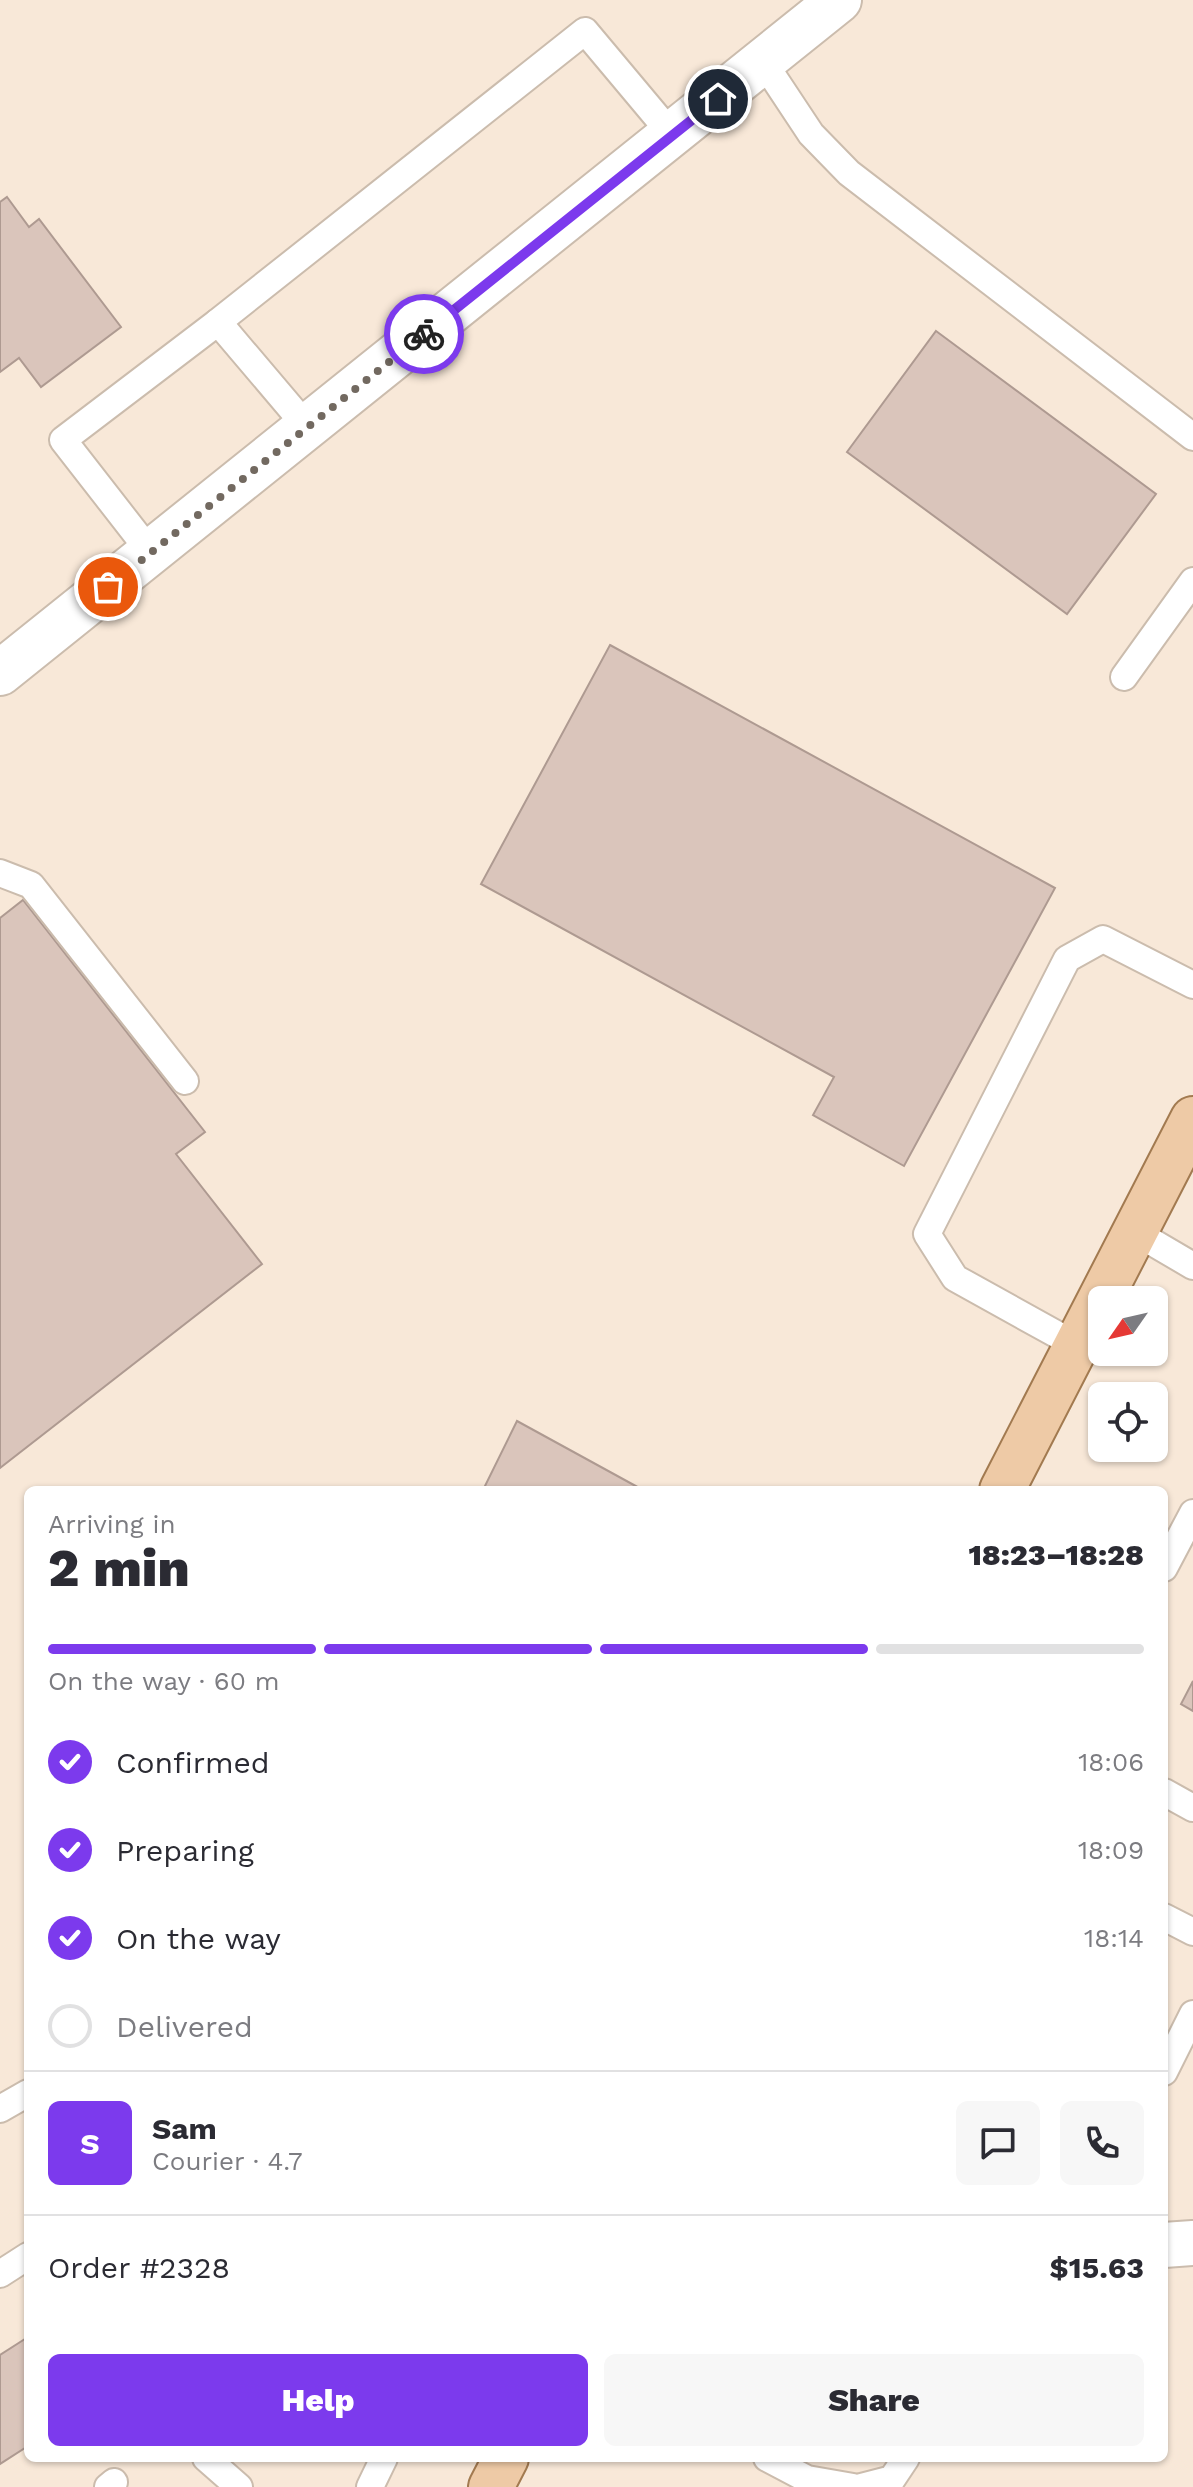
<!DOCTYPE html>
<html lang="en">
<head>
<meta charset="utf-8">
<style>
	:root { --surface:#fff; --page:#f7f7f7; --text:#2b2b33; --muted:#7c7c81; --line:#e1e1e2; --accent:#7c3aed }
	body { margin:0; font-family:"Work Sans",sans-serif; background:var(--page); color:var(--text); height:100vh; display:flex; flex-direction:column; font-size:30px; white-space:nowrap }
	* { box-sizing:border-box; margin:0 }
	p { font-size:26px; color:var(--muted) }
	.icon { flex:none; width:44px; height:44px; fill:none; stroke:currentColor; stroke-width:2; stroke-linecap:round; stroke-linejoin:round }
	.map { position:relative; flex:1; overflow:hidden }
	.panel { position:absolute; left:24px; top:1486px; width:1144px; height:976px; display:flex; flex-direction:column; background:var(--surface); border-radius:12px; box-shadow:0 2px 6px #0004 }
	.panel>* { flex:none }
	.needle { width:52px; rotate:236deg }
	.tools { position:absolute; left:1088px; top:1286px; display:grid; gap:16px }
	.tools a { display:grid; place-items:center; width:80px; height:80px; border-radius:12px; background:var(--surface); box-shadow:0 2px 6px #0004; font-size:40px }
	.pin { position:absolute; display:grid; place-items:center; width:68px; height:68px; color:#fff; margin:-34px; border:4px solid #fff; border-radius:50%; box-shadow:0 2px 8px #0007 }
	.courier { position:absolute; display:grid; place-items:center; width:80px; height:80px; margin:-40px; border:6px solid #7c3aed; border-radius:50%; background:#fff; color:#222; box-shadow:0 2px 10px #0007 }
	.overview em { font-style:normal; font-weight:800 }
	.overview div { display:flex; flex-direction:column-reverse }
	.overview { display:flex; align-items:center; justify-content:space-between; height:136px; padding:0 24px }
	h1 { font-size:52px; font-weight:800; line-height:60px }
	.bar { display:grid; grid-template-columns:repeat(4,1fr); gap:12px 8px; align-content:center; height:96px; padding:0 24px }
	.bar i { height:10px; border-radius:6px; background:var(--line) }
	.bar .on { background:var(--accent) }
	.bar p { grid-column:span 4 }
	.line { display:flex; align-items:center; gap:20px; padding:0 24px; border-top:2px solid var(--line) }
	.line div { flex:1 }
	.round { display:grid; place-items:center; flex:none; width:84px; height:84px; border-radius:12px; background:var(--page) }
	ol { padding:0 24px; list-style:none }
	li { display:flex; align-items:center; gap:24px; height:88px }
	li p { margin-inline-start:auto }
	li .icon { padding:8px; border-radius:50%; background:var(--accent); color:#fff; stroke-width:4 }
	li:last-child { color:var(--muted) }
	li i { width:44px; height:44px; border:4px solid var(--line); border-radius:50% }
	.action { display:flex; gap:16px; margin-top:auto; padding:16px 24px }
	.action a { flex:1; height:92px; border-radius:12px; background:var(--accent); color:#fff; font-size:32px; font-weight:800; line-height:92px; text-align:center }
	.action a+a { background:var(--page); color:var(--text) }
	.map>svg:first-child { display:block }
	.building { fill:#dac5bb; stroke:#ae9a91; stroke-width:2 }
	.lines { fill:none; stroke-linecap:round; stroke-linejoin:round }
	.service-casing { stroke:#cbbcad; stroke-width:30 }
	.minor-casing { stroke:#cbbcad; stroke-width:48 }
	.tertiary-casing { stroke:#cbbcad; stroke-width:48 }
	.primary-casing { stroke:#a27a50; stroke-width:48 }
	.service { stroke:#fff; stroke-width:26 }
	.minor { stroke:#fff; stroke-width:44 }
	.tertiary { stroke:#fff; stroke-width:44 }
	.primary { stroke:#eecaa6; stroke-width:44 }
	.done { stroke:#726960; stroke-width:8; stroke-dasharray:0 14.4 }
	.route { stroke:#7c3aed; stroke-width:10 }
</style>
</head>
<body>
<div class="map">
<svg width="1193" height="2487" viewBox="0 0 1193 2487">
	<rect width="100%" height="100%" fill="#f8e8d8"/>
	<g class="building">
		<polygon points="7,197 29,227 39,219 121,327 41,387 19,358 0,372 0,202"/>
		<polygon points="936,331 1156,494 1067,614 847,452"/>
		<polygon points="610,645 1055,888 904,1166 813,1115 834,1077 481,884"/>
		<polygon points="23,900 205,1132 176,1154 262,1264 0,1468 0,918"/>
		<polygon points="517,1421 643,1490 483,1490"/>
		<polygon points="1193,1681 1193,1711 1181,1704"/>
		<polygon points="28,2337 28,2446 0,2464 0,2355"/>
	</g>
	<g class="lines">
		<defs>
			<g id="service">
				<polyline points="764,63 811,134 849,173 1193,437"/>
				<polyline points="218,322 585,31 673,136"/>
				<polyline points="151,553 63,440 218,322 307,427"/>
				<polyline points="1124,677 1193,581"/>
				<polyline points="0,873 31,885 185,1081"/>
				<polyline points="1135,1232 1193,1266"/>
				<polyline points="1076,1345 955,1278 927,1234 1067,959 1103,939 1193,985"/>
				<polyline points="1164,1568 1193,1513"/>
				<polyline points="1164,1792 1193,1808"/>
				<polyline points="1164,1917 1193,1932"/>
				<polyline points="1164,2072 1193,2014"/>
				<polyline points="0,2109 28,2093"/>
				<polyline points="0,2274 28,2256"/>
				<polyline points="206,2458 239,2487"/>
				<polyline points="767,2458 807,2479 853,2487"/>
				<polyline points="108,2487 114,2482"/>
				<polyline points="370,2487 384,2458"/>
				<polyline points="861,2487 892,2479 906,2458"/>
			</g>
			<polyline id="minor" points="1164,2245 1193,2243"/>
			<polyline id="tertiary" points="0,673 839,0"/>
			<g id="primary">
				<polyline points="1002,1490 1193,1119"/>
				<polyline points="491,2487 506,2458"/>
			</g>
		</defs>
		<use href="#service" class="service-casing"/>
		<use href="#minor" class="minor-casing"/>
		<use href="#tertiary" class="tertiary-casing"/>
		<use href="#primary" class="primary-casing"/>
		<use href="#service" class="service"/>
		<use href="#minor" class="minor"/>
		<use href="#tertiary" class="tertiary"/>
		<use href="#primary" class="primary"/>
	</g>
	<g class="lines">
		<polyline class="done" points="108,587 424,334"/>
		<polyline class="route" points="424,334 718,99"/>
	</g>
</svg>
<div class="tools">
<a><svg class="needle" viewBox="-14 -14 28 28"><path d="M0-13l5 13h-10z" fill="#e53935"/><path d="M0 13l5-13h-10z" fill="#7c7c81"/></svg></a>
<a><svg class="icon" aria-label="locate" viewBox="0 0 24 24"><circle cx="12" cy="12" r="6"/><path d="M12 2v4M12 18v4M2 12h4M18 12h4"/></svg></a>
</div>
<div class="pin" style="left:108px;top:587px;background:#ea580c"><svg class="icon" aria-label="bag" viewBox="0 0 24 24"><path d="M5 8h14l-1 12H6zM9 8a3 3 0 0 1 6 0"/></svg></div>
<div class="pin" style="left:718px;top:99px;background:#1f2937"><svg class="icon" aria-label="home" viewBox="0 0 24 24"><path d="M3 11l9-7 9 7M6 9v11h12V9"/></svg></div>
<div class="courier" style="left:424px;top:334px"><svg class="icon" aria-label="bike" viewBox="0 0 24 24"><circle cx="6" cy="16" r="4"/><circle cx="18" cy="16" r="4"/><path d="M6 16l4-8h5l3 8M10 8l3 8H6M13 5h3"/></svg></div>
<section class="panel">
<div class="overview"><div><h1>2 min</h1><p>Arriving in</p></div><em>18:23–18:28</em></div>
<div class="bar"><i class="on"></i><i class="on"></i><i class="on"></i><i></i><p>On the way · 60 m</p></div>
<ol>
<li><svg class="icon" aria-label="check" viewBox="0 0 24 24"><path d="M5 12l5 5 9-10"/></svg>Confirmed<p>18:06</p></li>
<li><svg class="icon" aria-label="check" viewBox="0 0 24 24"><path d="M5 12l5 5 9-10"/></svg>Preparing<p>18:09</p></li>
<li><svg class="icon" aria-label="check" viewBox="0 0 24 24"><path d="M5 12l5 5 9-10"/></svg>On the way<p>18:14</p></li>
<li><i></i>Delivered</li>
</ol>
<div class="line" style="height:144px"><b class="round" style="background:var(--accent);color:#fff">S</b><div><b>Sam</b><p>Courier · 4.7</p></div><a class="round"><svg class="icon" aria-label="chat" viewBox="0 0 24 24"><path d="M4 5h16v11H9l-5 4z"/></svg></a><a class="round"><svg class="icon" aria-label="phone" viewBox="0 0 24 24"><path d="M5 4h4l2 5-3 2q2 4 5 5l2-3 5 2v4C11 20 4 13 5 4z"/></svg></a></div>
<div class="line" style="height:104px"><div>Order #2328</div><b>$15.63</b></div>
<div class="action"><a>Help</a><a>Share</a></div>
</section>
</div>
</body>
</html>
